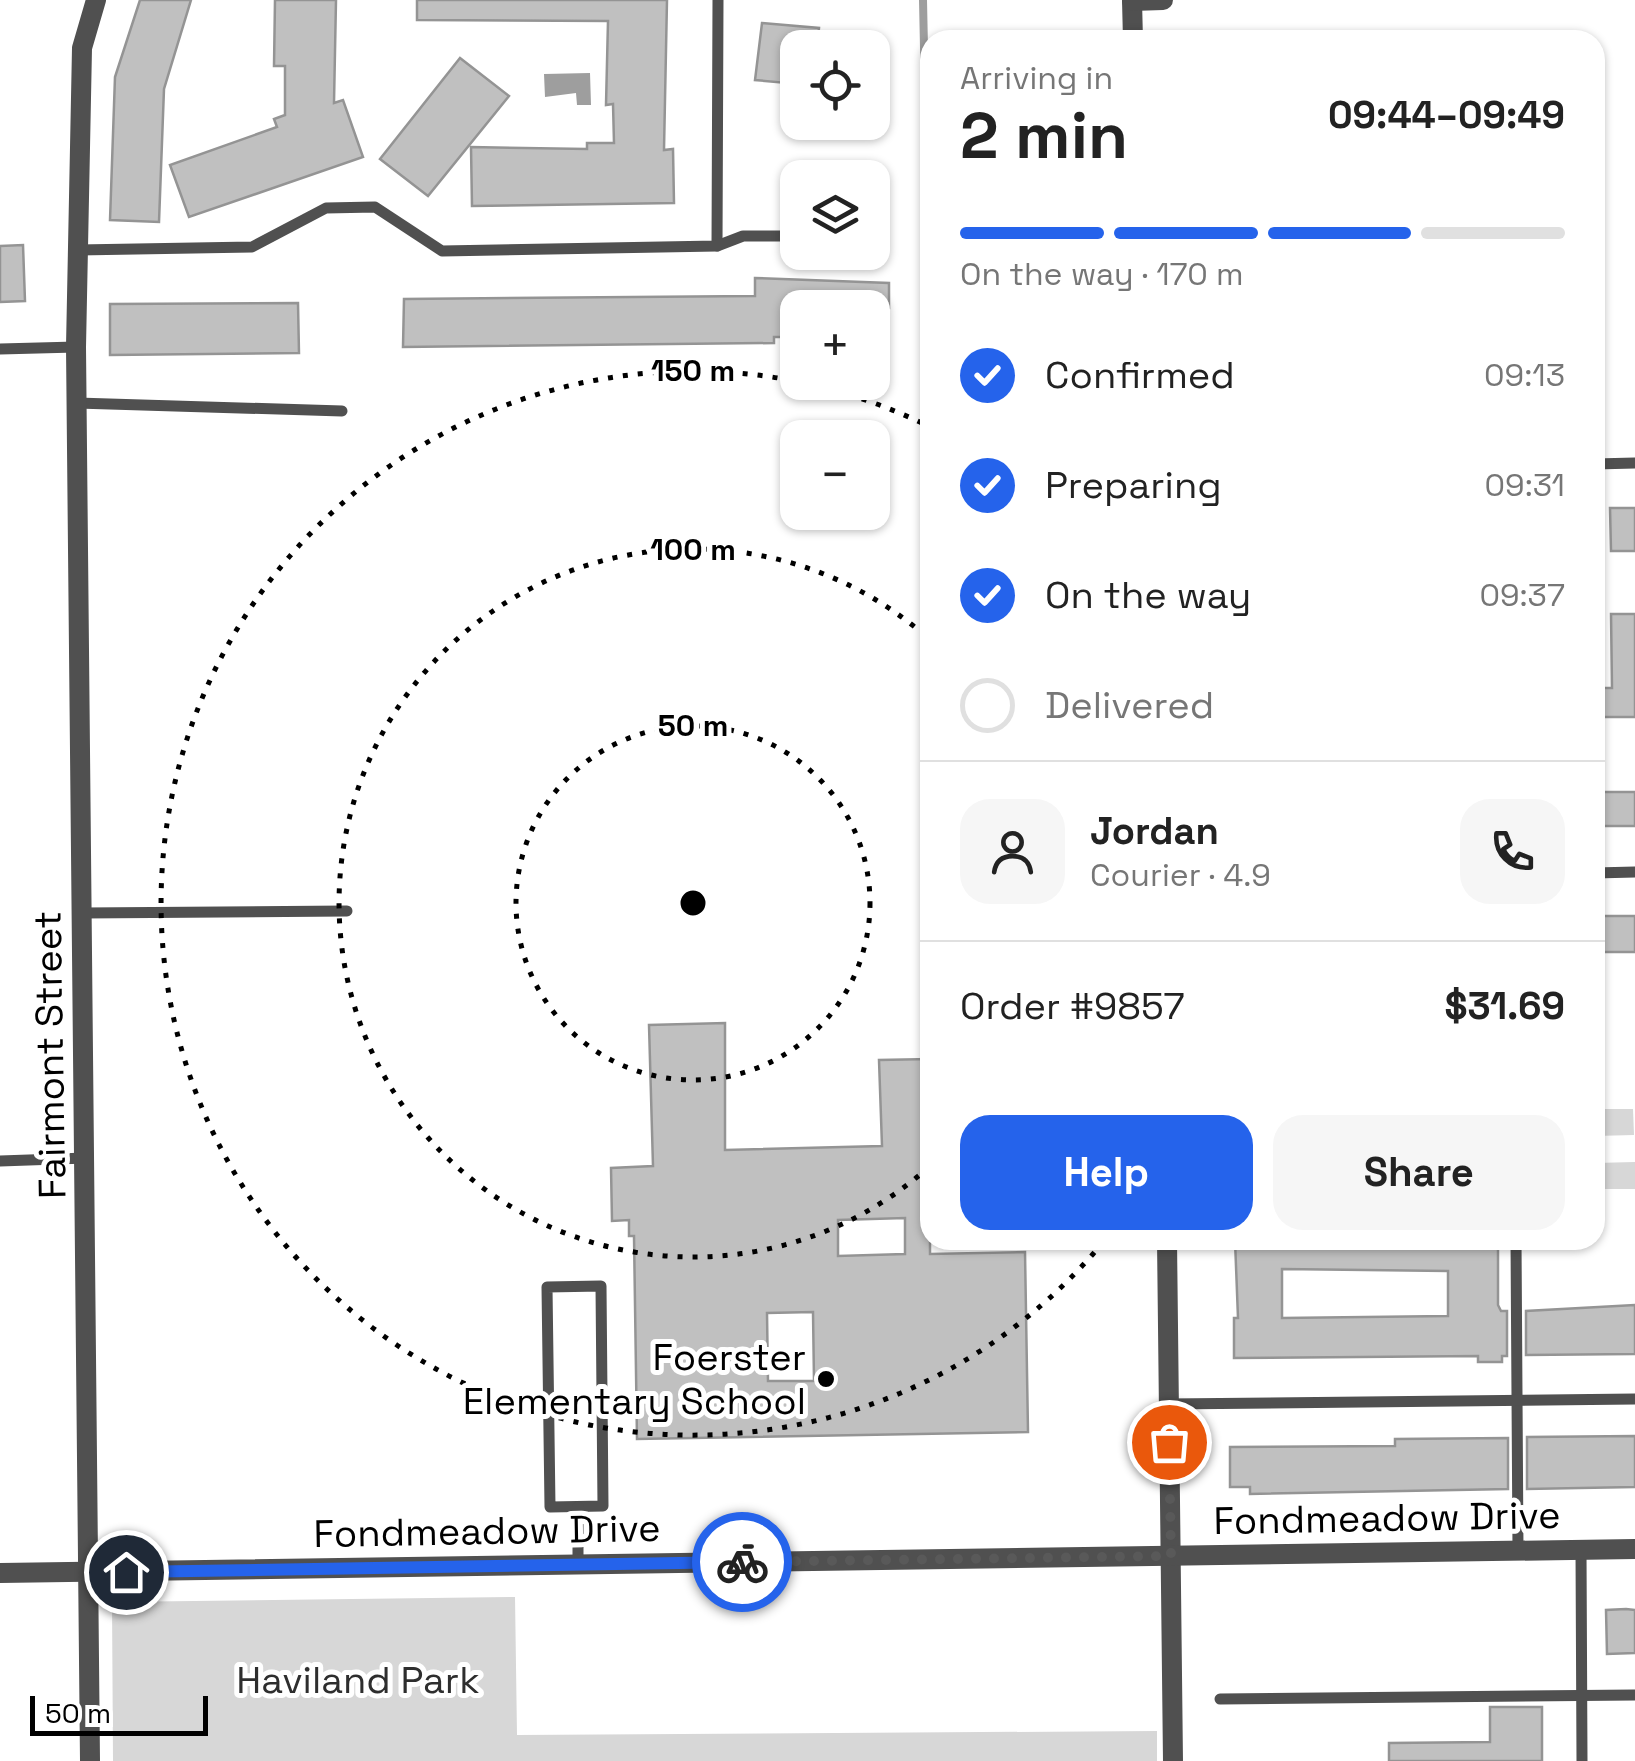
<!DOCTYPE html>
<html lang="en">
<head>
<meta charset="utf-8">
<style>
	:root { --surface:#fff; --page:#f6f6f6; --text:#222; --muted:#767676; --line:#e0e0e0; --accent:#2563eb }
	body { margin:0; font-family:"Space Grotesk",sans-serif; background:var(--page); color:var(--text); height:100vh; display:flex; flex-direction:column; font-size:38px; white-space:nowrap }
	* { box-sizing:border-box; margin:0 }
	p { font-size:32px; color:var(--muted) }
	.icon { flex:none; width:55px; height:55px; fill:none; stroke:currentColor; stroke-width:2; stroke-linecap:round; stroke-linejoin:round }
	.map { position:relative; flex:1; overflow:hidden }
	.panel { position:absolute; left:920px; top:30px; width:685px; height:1220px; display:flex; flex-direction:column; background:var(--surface); border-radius:30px; box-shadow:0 2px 8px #0004 }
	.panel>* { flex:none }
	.tools { position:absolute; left:780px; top:30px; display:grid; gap:20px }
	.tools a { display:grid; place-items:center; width:110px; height:110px; border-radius:20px; background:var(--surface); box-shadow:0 2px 8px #0004; font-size:50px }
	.scale { position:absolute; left:30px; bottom:25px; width:178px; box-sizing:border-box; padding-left:10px; border:5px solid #000; border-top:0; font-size:28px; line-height:35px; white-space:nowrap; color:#000; -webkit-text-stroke:8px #fff; paint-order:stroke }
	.pin { position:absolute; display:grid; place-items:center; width:85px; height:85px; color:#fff; margin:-42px; border:5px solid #fff; border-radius:50%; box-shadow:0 2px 10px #0007 }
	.courier { position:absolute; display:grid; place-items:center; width:100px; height:100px; margin:-50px; border:8px solid #2563eb; border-radius:50%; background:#fff; color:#222; box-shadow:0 2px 12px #0007 }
	.summary em { font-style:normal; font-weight:800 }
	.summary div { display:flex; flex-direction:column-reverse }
	.summary { display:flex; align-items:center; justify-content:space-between; height:170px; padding:0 40px }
	h1 { font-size:65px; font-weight:800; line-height:75px }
	.bar { display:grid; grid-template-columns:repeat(4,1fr); gap:15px 10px; align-content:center; height:120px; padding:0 40px }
	.bar i { height:12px; border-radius:8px; background:var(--line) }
	.bar .current { background:var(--accent) }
	.bar p { grid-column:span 4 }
	.line { display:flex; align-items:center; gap:25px; padding:0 40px; border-top:2px solid var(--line) }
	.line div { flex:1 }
	.round { display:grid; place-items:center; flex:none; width:105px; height:105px; border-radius:30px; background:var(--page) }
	ol { padding:0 40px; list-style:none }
	li { display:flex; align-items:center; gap:30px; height:110px }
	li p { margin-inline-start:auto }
	li .icon { padding:10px; border-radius:50%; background:var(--accent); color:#fff; stroke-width:4 }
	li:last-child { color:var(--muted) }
	li i { width:55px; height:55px; border:5px solid var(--line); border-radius:50% }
	.primary-button { display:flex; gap:20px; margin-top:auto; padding:20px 40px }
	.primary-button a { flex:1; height:115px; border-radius:30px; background:var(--accent); color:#fff; font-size:40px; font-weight:800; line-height:115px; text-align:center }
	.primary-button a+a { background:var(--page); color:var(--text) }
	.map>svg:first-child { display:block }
	.green { fill:#d7d7d7 }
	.water { fill:#9e9e9e }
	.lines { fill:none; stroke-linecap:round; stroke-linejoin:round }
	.stream { stroke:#9e9e9e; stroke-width:8 }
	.building { fill:#c0c0c0; stroke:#949494; stroke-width:2.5; fill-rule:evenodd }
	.service { stroke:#505050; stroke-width:11 }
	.minor { stroke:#505050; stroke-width:20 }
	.done { stroke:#595959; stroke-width:10; stroke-dasharray:0 18 }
	.route { stroke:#2563eb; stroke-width:12 }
	.ring { fill:none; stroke:#000; stroke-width:5; stroke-dasharray:5 10 }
	.poi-dot { fill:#000; stroke:#fff; stroke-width:4 }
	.labels { text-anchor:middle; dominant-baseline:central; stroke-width:10; stroke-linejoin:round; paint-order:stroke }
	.street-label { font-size:38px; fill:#000; stroke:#fff }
	.poi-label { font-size:38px; fill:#000; stroke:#fff; text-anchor:end }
	.park-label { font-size:38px; fill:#2e2e2e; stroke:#fff }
	.centre { fill:#000; stroke:#fff; stroke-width:5 }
	.ring-label { font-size:30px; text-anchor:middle; font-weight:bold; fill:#000; stroke:#fff; stroke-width:10; stroke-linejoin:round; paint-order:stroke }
</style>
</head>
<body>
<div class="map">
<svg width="1635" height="1761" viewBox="0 0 1635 1761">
	<rect width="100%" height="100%" fill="#fff"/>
	<g class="green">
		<polygon points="1595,1109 1633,1109 1634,1135 1595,1136"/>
		<polygon points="1635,1162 1635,1189 1595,1189 1595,1163"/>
		<polygon points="515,1597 517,1735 1157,1731 1157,1761 113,1761 112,1602"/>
	</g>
	<polygon class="water" points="590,73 591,105 577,105 576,93 545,97 544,74"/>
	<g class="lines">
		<polyline class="stream" points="923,0 930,337"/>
	</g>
	<g class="building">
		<polygon points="140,0 191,0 164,89 159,222 110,220 115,77"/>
		<polygon points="275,0 336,0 334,103 343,100 363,157 189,217 170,165 277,127 274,119 285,115 285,66 274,66"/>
		<polygon points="417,0 667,0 664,150 673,149 674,203 472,206 471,147 587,149 587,143 614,143 613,104 606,105 608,21 417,20"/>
		<polygon points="762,23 819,28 817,48 798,48 798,84 755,80"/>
		<polygon points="460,58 509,96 428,196 380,159"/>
		<polygon points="23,245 25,301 0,302 0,246"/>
		<polygon points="755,278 889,283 889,308 798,308 798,337 774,337 774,343 403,347 404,299 755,296"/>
		<polygon points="298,303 299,353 110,355 110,304"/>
		<polygon points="1610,508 1635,508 1635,551 1611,551"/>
		<polygon points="1611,614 1635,614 1635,717 1595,717 1595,688 1612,688"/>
		<rect x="1595" y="792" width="40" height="34"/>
		<rect x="1595" y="916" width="40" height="36"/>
		<path d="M725,1023v127l157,-4 -3,-86 51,-1v195l95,-2 3,180 -391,7 -3,-203h-5v-16l-17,1 -1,-53 42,-2 -4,-141zM905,1218v36l-67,2v-36zM813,1312l1,69h-46l-1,-68z"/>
		<path d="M1235,1240h263v65l3,6h6v45h-5v6h-24v-6l-244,2v-40h4zM1282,1269l166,2v45l-166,2z"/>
		<polygon points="1635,1305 1635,1354 1526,1355 1526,1311"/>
		<polygon points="1635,1436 1635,1487 1527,1489 1527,1437"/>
		<polygon points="1508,1438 1508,1489 1250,1494 1250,1487 1230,1487 1230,1447 1395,1446 1395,1439"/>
		<polygon points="1626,1609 1635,1610 1635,1653 1607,1654 1606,1610"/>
		<polygon points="1490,1707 1542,1707 1542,1761 1389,1761 1389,1743 1490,1742"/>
	</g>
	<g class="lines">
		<g class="service">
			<polyline points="872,235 876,235"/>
			<polyline points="717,246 718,0"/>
			<polyline points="78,250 252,247 326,208 375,207 442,251 717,246 743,236 798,236"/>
			<polyline points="0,349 76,347"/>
			<polyline points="77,403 342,411"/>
			<polyline points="1595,464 1635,463"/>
			<polyline points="1595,873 1635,872"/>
			<polyline points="83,913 347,911"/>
			<polyline points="0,1161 86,1158"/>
			<polyline points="1516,1240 1518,1551"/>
			<polygon points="601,1286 603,1506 550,1507 547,1287"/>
			<polyline points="1168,1404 1635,1399"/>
			<polyline points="578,1507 578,1565"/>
			<polyline points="1581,1550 1582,1761"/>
			<polyline points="1220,1699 1635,1695"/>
		</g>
		<g class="minor">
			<polyline points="1132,0 1133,40"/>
			<polyline points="1132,1 1163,0"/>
			<polyline points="1167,1240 1173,1761"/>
			<polyline points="0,1573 1635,1549"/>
			<polyline points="90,1761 76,347 82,48 96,0"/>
		</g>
	</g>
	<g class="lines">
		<polyline class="done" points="742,1562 1171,1556 1169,1442"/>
		<polyline class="route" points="126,1572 742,1562"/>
	</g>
	<g class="ring">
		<circle cx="693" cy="903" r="177"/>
		<path d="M930 1166A354 354 0 1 1 930 640"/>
		<path d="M1104 1241A532 532 0 1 1 795 381M804 383A532 532 0 0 1 926 425"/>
	</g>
	<circle class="poi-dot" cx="826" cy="1379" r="10"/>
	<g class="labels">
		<g class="street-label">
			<text transform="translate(50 1055) rotate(-91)">Fairmont Street</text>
			<text transform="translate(1387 1518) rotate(-1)">Fondmeadow Drive</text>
			<text transform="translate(487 1531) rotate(-1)">Fondmeadow Drive</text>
		</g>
		<g class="poi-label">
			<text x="806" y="1357">Foerster<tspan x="806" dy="44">Elementary School</tspan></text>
		</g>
		<g class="park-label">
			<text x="358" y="1680">Haviland Park</text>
		</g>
	</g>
	<circle cx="693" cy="903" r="15" class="centre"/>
	<g class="ring-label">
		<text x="693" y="381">150 m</text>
		<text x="693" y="560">100 m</text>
		<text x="693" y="736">50 m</text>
	</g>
</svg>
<div class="tools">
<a><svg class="icon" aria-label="locate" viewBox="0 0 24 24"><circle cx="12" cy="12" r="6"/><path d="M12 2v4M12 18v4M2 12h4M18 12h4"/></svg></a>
<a><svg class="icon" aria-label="layers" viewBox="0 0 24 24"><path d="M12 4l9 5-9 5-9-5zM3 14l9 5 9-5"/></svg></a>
<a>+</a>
<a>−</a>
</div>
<div class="scale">50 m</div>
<div class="pin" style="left:1169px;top:1442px;background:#ea580c"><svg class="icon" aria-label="bag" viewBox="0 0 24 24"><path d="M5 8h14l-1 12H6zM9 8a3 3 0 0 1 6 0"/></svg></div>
<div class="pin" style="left:126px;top:1572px;background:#1f2937"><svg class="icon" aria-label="home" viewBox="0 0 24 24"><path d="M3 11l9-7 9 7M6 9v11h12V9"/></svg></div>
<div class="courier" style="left:742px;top:1562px"><svg class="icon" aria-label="bike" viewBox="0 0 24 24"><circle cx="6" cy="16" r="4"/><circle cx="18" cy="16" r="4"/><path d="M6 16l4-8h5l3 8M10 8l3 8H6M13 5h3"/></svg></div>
<section class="panel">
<div class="summary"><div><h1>2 min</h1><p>Arriving in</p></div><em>09:44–09:49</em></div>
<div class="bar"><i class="current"></i><i class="current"></i><i class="current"></i><i></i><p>On the way · 170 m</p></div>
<ol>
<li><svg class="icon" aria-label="check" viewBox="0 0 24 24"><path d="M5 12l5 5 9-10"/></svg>Confirmed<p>09:13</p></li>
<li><svg class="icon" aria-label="check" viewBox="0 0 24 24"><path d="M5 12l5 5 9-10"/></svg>Preparing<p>09:31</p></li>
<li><svg class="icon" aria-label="check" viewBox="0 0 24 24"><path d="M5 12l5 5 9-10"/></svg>On the way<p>09:37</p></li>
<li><i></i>Delivered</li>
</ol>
<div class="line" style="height:180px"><a class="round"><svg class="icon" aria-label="person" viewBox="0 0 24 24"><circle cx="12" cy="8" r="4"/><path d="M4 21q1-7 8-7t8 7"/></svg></a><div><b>Jordan</b><p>Courier · 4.9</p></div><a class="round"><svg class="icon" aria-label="phone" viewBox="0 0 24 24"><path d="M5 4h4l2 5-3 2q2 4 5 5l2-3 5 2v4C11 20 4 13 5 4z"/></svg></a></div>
<div class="line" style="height:130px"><div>Order #9857</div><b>$31.69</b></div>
<div class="primary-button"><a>Help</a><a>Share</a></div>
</section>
</div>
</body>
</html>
